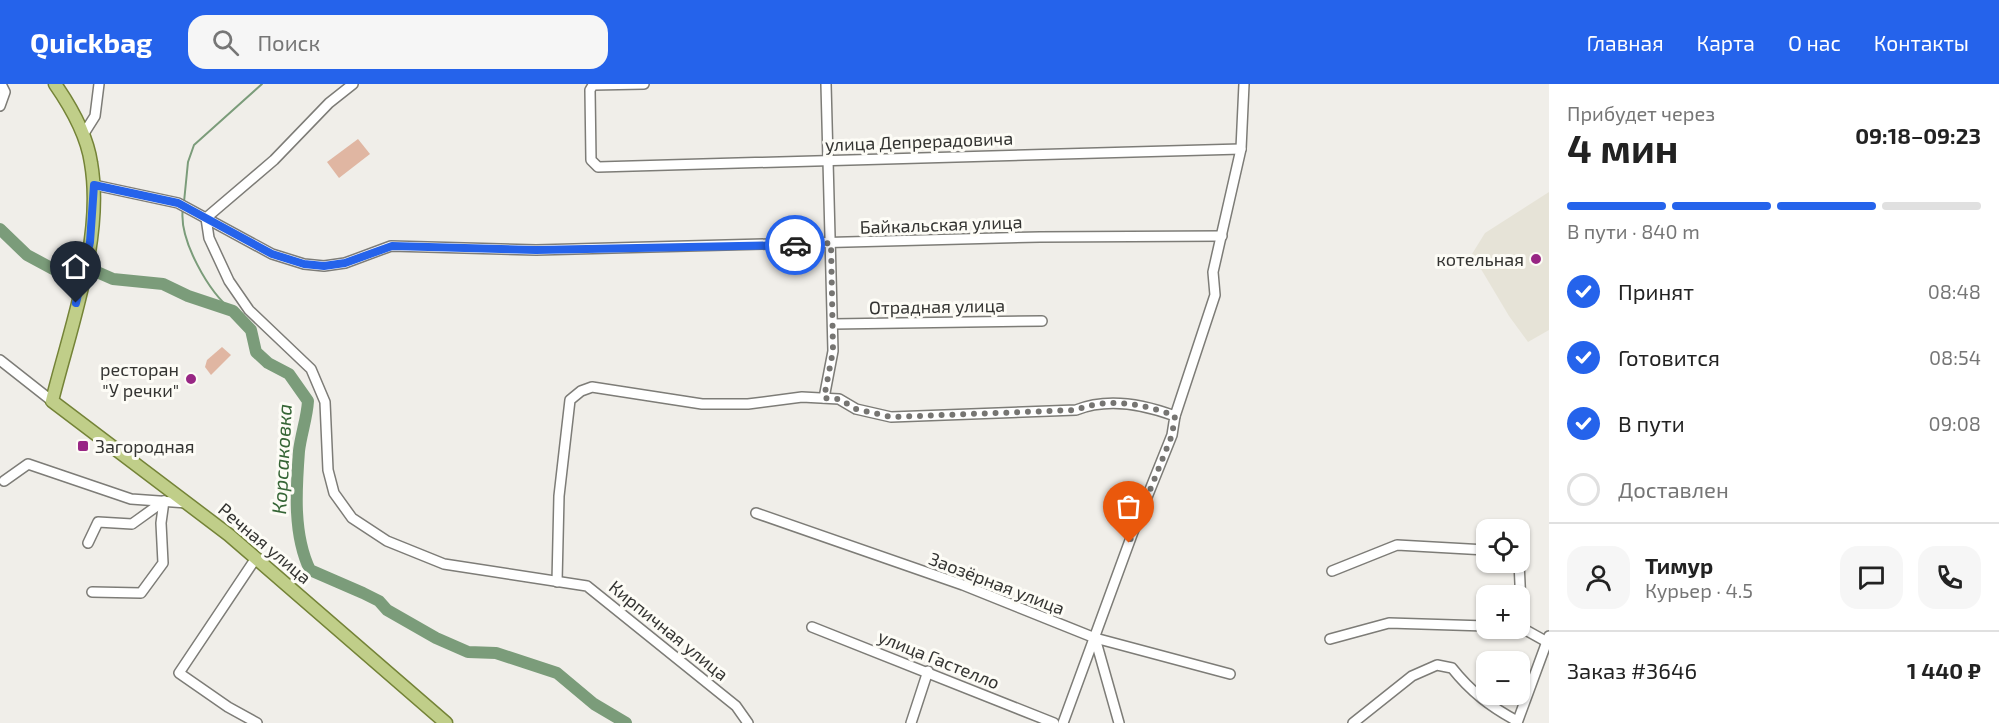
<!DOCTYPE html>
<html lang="ru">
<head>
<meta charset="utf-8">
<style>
	:root { --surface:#fff; --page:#f6f6f6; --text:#222; --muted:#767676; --line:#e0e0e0; --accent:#2563eb }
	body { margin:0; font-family:"Exo 2",sans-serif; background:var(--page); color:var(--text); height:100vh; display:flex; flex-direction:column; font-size:22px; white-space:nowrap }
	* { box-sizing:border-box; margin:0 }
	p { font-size:20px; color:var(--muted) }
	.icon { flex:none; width:33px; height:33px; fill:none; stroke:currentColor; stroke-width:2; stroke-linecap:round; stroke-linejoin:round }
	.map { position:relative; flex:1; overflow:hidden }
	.side { display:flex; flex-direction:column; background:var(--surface); width:450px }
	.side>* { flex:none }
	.buttons { position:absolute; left:1476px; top:435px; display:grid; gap:12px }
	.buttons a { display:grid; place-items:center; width:54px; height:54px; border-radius:12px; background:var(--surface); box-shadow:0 2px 4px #0004; font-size:30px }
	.pin { position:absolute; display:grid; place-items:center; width:51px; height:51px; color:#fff; margin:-62px -26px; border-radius:50% 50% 50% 0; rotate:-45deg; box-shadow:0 0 6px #0007 }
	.pin .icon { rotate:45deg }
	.courier { position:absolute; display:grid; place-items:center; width:60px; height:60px; margin:-30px; border:4px solid #2563eb; border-radius:50%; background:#fff; color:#222; box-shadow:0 2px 8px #0007 }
	.headline em { font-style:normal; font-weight:700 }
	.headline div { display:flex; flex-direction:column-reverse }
	.headline { display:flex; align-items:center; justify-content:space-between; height:102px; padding:0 18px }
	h1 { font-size:39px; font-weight:700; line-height:45px }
	.bar { display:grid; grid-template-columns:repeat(4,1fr); gap:9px 6px; align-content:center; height:72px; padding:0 18px }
	.bar i { height:8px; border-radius:4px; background:var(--line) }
	.bar .on { background:var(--accent) }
	.bar p { grid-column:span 4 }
	.line { display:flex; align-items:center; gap:15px; padding:0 18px; border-top:2px solid var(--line) }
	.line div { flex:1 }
	.round { display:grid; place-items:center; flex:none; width:63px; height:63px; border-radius:18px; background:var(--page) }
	ol { padding:0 18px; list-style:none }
	li { display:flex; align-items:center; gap:18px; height:66px }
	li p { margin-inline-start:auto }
	li .icon { padding:6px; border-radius:50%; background:var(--accent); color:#fff; stroke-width:4 }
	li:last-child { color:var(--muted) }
	li i { width:33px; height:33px; border:3px solid var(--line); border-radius:50% }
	header { display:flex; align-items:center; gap:36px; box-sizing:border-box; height:84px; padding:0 30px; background:var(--accent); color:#fff }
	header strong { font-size:28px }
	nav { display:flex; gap:33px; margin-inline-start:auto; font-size:21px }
	.search { width:420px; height:54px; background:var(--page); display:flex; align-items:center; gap:15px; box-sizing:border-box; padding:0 21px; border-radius:18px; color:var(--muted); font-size:22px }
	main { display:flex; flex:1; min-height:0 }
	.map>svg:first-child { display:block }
	.built { fill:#e6e3d7 }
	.green { fill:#e0b6a2 }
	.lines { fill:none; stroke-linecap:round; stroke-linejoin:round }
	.stream { stroke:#7b9c7a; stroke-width:2 }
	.river { stroke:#7b9c7a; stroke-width:12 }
	.minor-casing { stroke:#7d7c77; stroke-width:12 }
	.major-casing { stroke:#748337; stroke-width:15 }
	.minor { stroke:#fff; stroke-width:9 }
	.major { stroke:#c0ce89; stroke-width:12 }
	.done { stroke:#767572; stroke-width:6; stroke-dasharray:0 10.8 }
	.route { stroke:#2563eb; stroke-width:8 }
	.poi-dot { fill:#982684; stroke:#fdfcf6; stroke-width:2 }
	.labels { text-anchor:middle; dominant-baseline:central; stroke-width:6; stroke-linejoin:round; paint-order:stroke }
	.street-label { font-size:18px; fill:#343432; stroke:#fdfcf6 }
	.poi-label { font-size:18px; fill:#343432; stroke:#fdfcf6; text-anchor:end }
	.water-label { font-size:20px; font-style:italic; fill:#356535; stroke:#fdfcf6 }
</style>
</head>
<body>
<header>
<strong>Quickbag</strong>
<div class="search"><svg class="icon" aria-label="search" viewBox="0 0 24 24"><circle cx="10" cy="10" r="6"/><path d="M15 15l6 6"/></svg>Поиск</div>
<nav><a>Главная</a><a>Карта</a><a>О нас</a><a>Контакты</a></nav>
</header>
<main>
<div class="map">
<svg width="1549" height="639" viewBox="0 0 1549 639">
	<rect width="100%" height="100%" fill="#f0eee9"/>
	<polygon class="built" points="1549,108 1549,246 1528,258 1509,232 1472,170 1485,149"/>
	<g class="green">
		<polygon points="358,55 370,70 339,94 327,78"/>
		<polygon points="222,263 231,271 211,291 205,283 207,276"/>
	</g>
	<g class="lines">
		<g class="stream">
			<polyline points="184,118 188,78 194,61 262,0"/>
			<path d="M183,124c-5,31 26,85 50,103"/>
		</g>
		<path class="river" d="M0,145l27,26 26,14 44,3 16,7 50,5 25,12 45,15 18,19 5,22 12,11 21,11 19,27c-1,17 -7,33 -9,50 -3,39 -6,84 11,119l53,23 16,8 8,9 49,28 32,14 28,1 61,20 37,31 32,19"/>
		<defs>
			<g id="minor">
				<polyline points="644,0 593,1 590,6 591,76 598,83 1241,65"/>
				<polyline points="0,22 5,8 1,0"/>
				<polyline points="83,51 95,32 99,0"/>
				<polyline points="94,101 178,119 272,170 304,180 324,182 345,179 391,162 536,166 1040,153 1222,152"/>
				<polyline points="206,134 209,154 229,197 249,226 311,285 325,318 328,386 334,409 352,434 387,457 444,480 587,502 736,622 748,639"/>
				<polyline points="206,134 274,76 329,19 353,0"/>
				<polyline points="833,240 1042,237"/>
				<polyline points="0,276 52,317"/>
				<polyline points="824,314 833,267 826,0"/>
				<polyline points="1175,332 1215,211 1213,188 1241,65 1244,0"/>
				<polyline points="4,397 28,380 131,415 187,419"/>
				<polyline points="756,429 963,501 1095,554 1230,590"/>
				<polyline points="88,459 98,438 132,440 164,417"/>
				<polyline points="256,474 179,589 228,623 257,639"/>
				<polyline points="1519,478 1522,543"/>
				<polyline points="1332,487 1397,461 1486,466"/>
				<path d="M557,498l2,-86 11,-96 11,-9 11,-4 110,17h46l54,-7 37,2 17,10 35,8 185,-7c32,-13 67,-6 99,6l-3,19 -39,97 -70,191"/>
				<polyline points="92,508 141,509 163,479 161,439 164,417"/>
				<polyline points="812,543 1054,639"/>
				<polyline points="1520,543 1549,559"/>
				<polyline points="1095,554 1119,639"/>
				<polyline points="1330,555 1389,539 1486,542"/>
				<polyline points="911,639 928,587"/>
				<path d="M1353,639l59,-47 25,-11 15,3c19,24 39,39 65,53"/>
				<polyline points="1517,639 1549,552"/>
			</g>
			<path id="major" d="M55,0c16,23 32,51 36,79 13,75 -21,165 -39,238l177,134 217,188"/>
		</defs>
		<use href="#minor" class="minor-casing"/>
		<use href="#major" class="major-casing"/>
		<use href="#minor" class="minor"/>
		<use href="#major" class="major"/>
	</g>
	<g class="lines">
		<path class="done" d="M795,161l36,-2 2,108 -9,47 15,1 17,10 35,8 185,-7c32,-13 68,-6 99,6l-3,19 -43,108"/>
		<polyline class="route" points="76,219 90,158 94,101 178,119 272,170 304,180 324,182 345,179 392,162 536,166 795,161"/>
	</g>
	<g class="poi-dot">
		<circle cx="1536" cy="175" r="6"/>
		<circle cx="191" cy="295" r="6"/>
		<rect x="77" y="356" width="12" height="12" rx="3"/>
	</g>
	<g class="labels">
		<g class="street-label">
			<text transform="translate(919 57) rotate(-2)">улица Депрерадовича</text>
			<text transform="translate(941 140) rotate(-2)">Байкальская улица</text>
			<text transform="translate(937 222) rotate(-1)">Отрадная улица</text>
			<text transform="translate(265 459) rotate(40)">Речная улица</text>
			<text transform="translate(997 499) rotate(21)">Заозёрная улица</text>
			<text transform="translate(669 546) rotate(39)">Кирпичная улица</text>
			<text transform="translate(939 575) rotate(22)">улица Гастелло</text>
		</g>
		<g class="poi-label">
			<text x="1524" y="175">котельная</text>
			<text x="179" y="285">ресторан<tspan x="179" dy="21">"У речки"</tspan></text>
			<text x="95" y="362" text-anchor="start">Загородная</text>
		</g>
		<g class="water-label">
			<text transform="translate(281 375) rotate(-87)">Корсаковка</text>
		</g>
	</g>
</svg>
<div class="buttons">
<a><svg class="icon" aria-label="locate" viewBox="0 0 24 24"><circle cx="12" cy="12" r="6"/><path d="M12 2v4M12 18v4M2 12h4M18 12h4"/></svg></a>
<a>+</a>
<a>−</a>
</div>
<div class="pin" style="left:1129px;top:459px;background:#ea580c"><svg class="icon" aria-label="bag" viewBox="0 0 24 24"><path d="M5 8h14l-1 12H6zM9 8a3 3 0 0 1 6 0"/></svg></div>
<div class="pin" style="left:76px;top:219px;background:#1f2937"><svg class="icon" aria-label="home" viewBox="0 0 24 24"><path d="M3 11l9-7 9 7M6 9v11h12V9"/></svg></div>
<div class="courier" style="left:795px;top:161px"><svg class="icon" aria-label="car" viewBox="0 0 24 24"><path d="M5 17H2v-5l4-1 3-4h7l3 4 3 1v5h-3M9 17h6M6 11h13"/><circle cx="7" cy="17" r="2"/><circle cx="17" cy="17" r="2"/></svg></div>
</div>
<section class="side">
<div class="headline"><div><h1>4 мин</h1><p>Прибудет через</p></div><em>09:18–09:23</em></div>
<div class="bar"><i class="on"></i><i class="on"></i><i class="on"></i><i></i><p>В пути · 840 m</p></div>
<ol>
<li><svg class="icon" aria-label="check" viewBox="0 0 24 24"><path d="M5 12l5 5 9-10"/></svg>Принят<p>08:48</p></li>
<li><svg class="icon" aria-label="check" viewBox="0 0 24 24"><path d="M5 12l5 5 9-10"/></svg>Готовится<p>08:54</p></li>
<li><svg class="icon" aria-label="check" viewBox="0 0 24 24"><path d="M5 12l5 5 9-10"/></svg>В пути<p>09:08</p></li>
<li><i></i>Доставлен</li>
</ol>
<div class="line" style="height:108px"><a class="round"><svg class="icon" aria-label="person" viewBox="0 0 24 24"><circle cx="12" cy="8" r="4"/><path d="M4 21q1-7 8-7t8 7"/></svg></a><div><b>Тимур</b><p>Курьер · 4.5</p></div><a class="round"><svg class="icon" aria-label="chat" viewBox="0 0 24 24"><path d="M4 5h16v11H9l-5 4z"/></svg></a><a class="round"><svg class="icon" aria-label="phone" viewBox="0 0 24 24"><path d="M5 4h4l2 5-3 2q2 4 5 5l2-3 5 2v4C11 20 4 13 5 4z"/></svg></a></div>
<div class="line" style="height:78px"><div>Заказ #3646</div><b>1 440 ₽</b></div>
</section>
</main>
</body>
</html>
